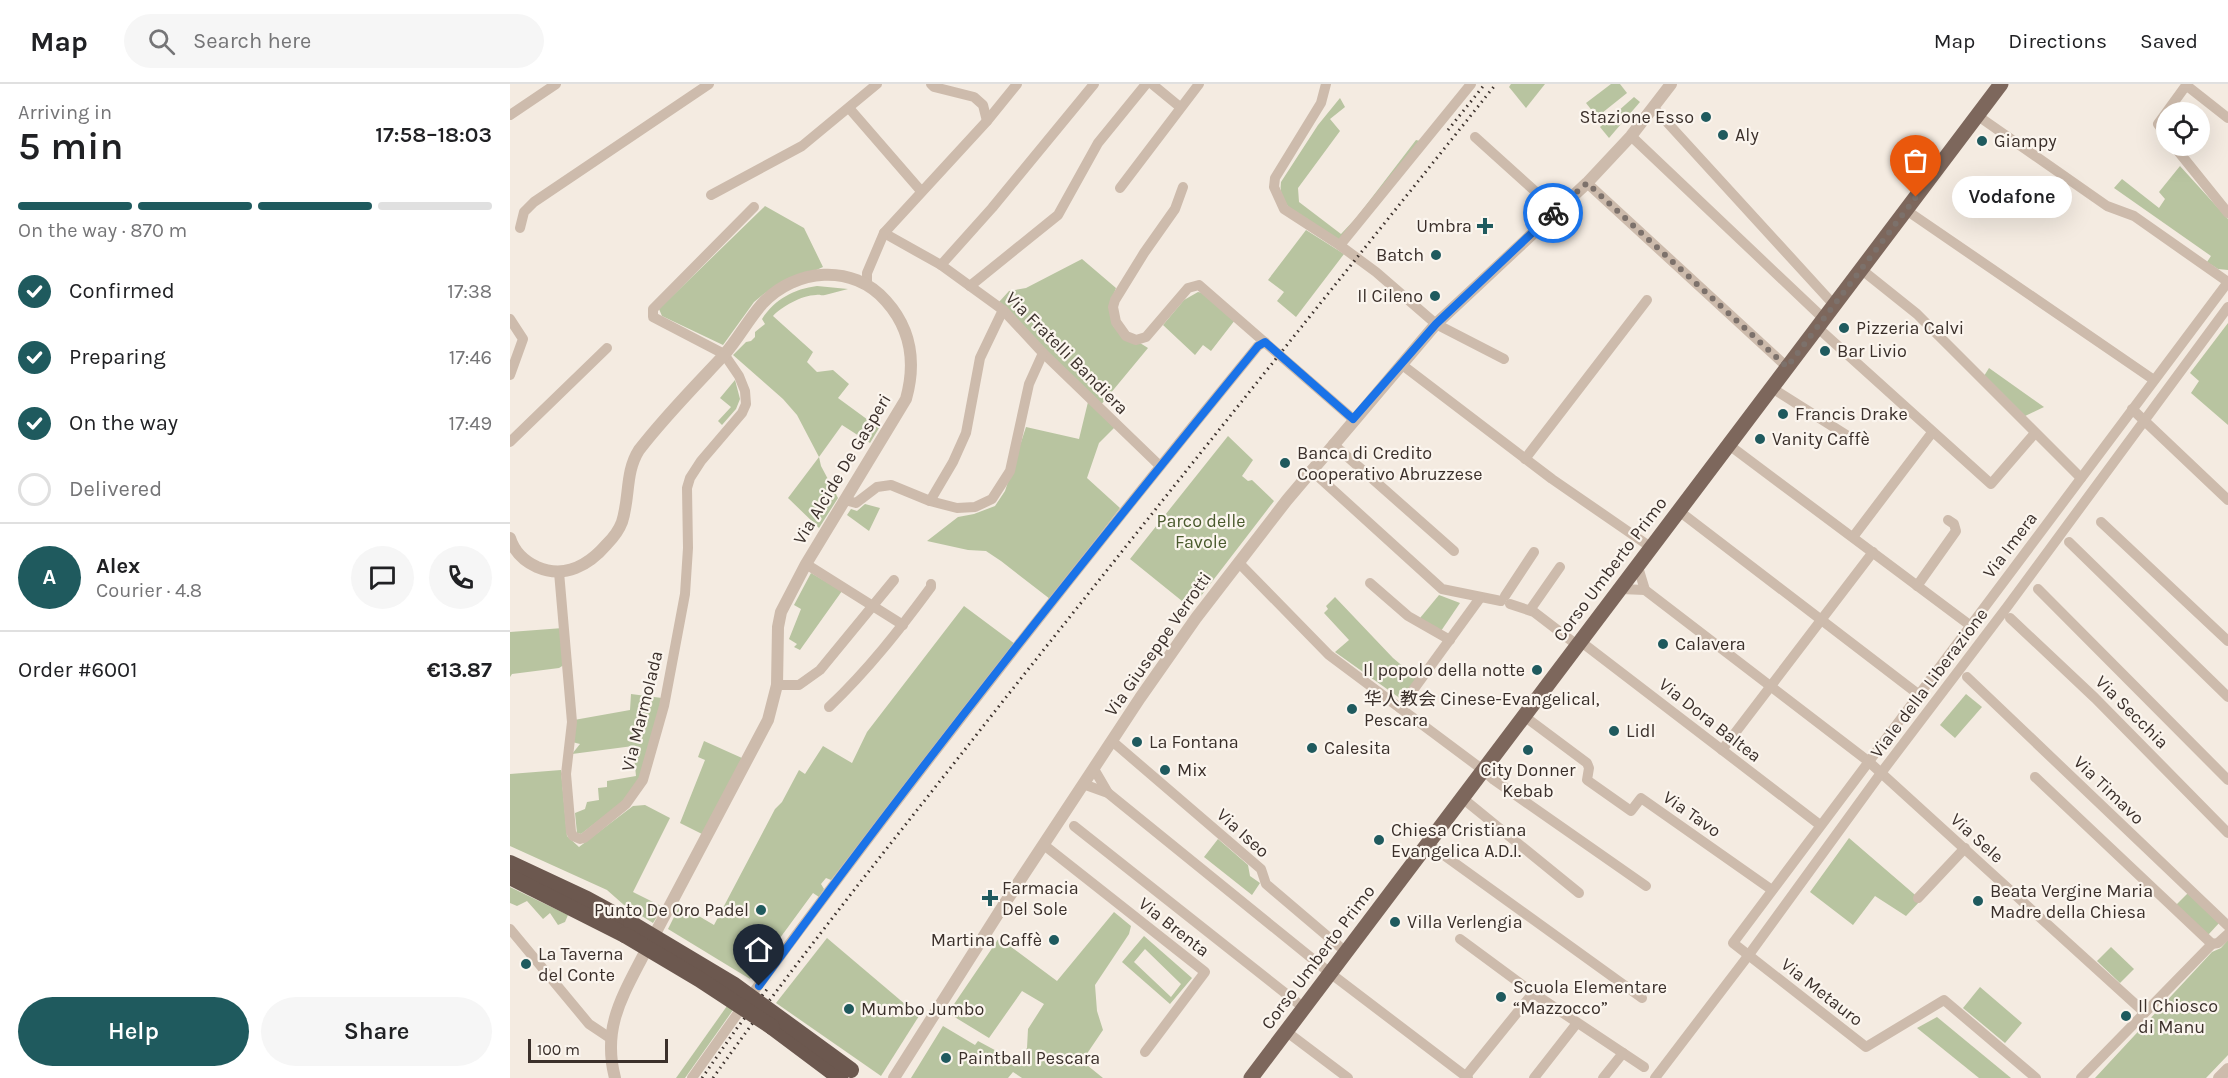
<!DOCTYPE html>
<html lang="en">
<head>
<meta charset="utf-8">
<style>
	:root { --surface:#fff; --page:#f6f6f6; --text:#202124; --muted:#757577; --line:#e0e0e0; --accent:#1f5a5e }
	body { margin:0; font-family:Karla,"Noto Sans SC",sans-serif; background:var(--page); color:var(--text); height:100vh; display:flex; flex-direction:column; font-size:22px; white-space:nowrap }
	* { box-sizing:border-box; margin:0 }
	p { font-size:20px; color:var(--muted) }
	.icon { flex:none; width:33px; height:33px; fill:none; stroke:currentColor; stroke-width:2; stroke-linecap:round; stroke-linejoin:round }
	.map { position:relative; flex:1; overflow:hidden }
	.panel { display:flex; flex-direction:column; background:var(--surface); width:510px }
	.panel>* { flex:none }
	.controls { position:absolute; left:1646px; top:18px; display:grid; gap:12px }
	.controls a { display:grid; place-items:center; width:54px; height:54px; border-radius:50%; background:var(--surface); box-shadow:0 6px 24px #0002; font-size:30px }
	.scale { position:absolute; left:18px; bottom:15px; width:140px; box-sizing:border-box; padding-left:6px; border:3px solid #3b302b; border-top:0; font-size:16px; line-height:21px; white-space:nowrap; color:#3b302b; -webkit-text-stroke:4px #fbf5ee; paint-order:stroke }
	.pin { position:absolute; display:grid; place-items:center; width:51px; height:51px; color:#fff; margin:-62px -26px; border-radius:50% 50% 50% 0; rotate:-45deg; box-shadow:0 0 6px #0007 }
	.pin .icon { rotate:45deg }
	.courier { position:absolute; display:grid; place-items:center; width:60px; height:60px; margin:-30px; border:4px solid #1a73e8; border-radius:50%; background:#fff; color:#222; box-shadow:0 2px 8px #0007 }
	.bubble { position:absolute; height:42px; border-radius:21px; background:var(--surface); box-shadow:0 6px 24px #0002; font-size:20px; font-weight:600; line-height:42px; text-align:center }
	.overview em { font-style:normal; font-weight:600 }
	.overview div { display:flex; flex-direction:column-reverse }
	.overview { display:flex; align-items:center; justify-content:space-between; height:102px; padding:0 18px }
	h1 { font-size:39px; font-weight:600; line-height:45px }
	.bar { display:grid; grid-template-columns:repeat(4,1fr); gap:9px 6px; align-content:center; height:72px; padding:0 18px }
	.bar i { height:8px; border-radius:4px; background:var(--line) }
	.bar .on { background:var(--accent) }
	.bar p { grid-column:span 4 }
	.line { display:flex; align-items:center; gap:15px; padding:0 18px; border-top:2px solid var(--line) }
	.line div { flex:1 }
	.round { display:grid; place-items:center; flex:none; width:63px; height:63px; border-radius:32px; background:var(--page) }
	ol { padding:0 18px; list-style:none }
	li { display:flex; align-items:center; gap:18px; height:66px }
	li p { margin-inline-start:auto }
	li .icon { padding:6px; border-radius:50%; background:var(--accent); color:#fff; stroke-width:4 }
	li:last-child { color:var(--muted) }
	li i { width:33px; height:33px; border:3px solid var(--line); border-radius:50% }
	.button { display:flex; gap:12px; margin-top:auto; padding:12px 18px }
	.button a { flex:1; height:69px; border-radius:36px; background:var(--accent); color:#fff; font-size:24px; font-weight:600; line-height:69px; text-align:center }
	.button a+a { background:var(--page); color:var(--text) }
	header { display:flex; align-items:center; gap:36px; box-sizing:border-box; height:84px; padding:0 30px; background:var(--surface); border-bottom:2px solid var(--line) }
	header strong { font-size:28px }
	nav { display:flex; gap:33px; margin-inline-start:auto; font-size:21px }
	.search { width:420px; height:54px; background:var(--page); display:flex; align-items:center; gap:15px; box-sizing:border-box; padding:0 21px; border-radius:33px; color:var(--muted); font-size:22px }
	main { display:flex; flex:1; min-height:0 }
	.map>svg:first-child { display:block }
	.green { fill:#b8c4a0; fill-rule:evenodd }
	.lines { fill:none; stroke-linecap:round; stroke-linejoin:round }
	.minor { stroke:#cdbbac; stroke-width:10 }
	.tertiary { stroke:#cdbbac; stroke-width:12 }
	.primary { stroke:#7d675c; stroke-width:15 }
	.trunk { stroke:#6c584f; stroke-width:16 }
	.rail { stroke:#3b302b; stroke-width:3; stroke-dasharray:1.5 4.5; stroke-linecap:butt }
	.trunk-bridge { stroke:#6c584f; stroke-width:16 }
	.done { stroke:#7c716b; stroke-width:6; stroke-dasharray:0 10.8 }
	.route { stroke:#1a73e8; stroke-width:8 }
	.poi-dot { fill:#1f5a5e; stroke:#fbf5ee; stroke-width:2 }
	.labels { text-anchor:middle; dominant-baseline:central; stroke-width:4.5; stroke-linejoin:round; paint-order:stroke }
	.poi-label { font-size:18px; fill:#3b302b; stroke:#fbf5ee; text-anchor:start }
	.street-label { font-size:18px; fill:#3b302b; stroke:#fbf5ee }
	.park-label { font-size:18px; fill:#4a5a2e; stroke:#fbf5ee }
</style>
</head>
<body>
<header>
<strong>Map</strong>
<div class="search"><svg class="icon" aria-label="search" viewBox="0 0 24 24"><circle cx="10" cy="10" r="6"/><path d="M15 15l6 6"/></svg>Search here</div>
<nav><a>Map</a><a>Directions</a><a>Saved</a></nav>
</header>
<main>
<section class="panel">
<div class="overview"><div><h1>5 min</h1><p>Arriving in</p></div><em>17:58–18:03</em></div>
<div class="bar"><i class="on"></i><i class="on"></i><i class="on"></i><i></i><p>On the way · 870 m</p></div>
<ol>
<li><svg class="icon" aria-label="check" viewBox="0 0 24 24"><path d="M5 12l5 5 9-10"/></svg>Confirmed<p>17:38</p></li>
<li><svg class="icon" aria-label="check" viewBox="0 0 24 24"><path d="M5 12l5 5 9-10"/></svg>Preparing<p>17:46</p></li>
<li><svg class="icon" aria-label="check" viewBox="0 0 24 24"><path d="M5 12l5 5 9-10"/></svg>On the way<p>17:49</p></li>
<li><i></i>Delivered</li>
</ol>
<div class="line" style="height:108px"><b class="round" style="background:var(--accent);color:#fff">A</b><div><b>Alex</b><p>Courier · 4.8</p></div><a class="round"><svg class="icon" aria-label="chat" viewBox="0 0 24 24"><path d="M4 5h16v11H9l-5 4z"/></svg></a><a class="round"><svg class="icon" aria-label="phone" viewBox="0 0 24 24"><path d="M5 4h4l2 5-3 2q2 4 5 5l2-3 5 2v4C11 20 4 13 5 4z"/></svg></a></div>
<div class="line" style="height:78px"><div>Order #6001</div><b>€13.87</b></div>
<div class="button"><a>Help</a><a>Share</a></div>
</section>
<div class="map">
<svg width="1718" height="994" viewBox="0 0 1718 994">
	<rect width="100%" height="100%" fill="#f4ebe1"/>
	<g class="green">
		<polygon points="1001,0 1035,0 1016,24 999,3"/>
		<polygon points="1101,0 1110,0 1117,9 1087,33 1076,19"/>
		<polygon points="1124,13 1130,18 1099,54 1090,43"/>
		<path d="M830,14l5,9 -15,12 10,12 -42,57 1,14 42,32 16,-17 59,-77 4,1 -76,98 -8,1c-19,-13 -60,-29 -55,-58l37,-57z"/>
		<polygon points="1670,82 1718,135 1718,186 1708,185 1697,178 1701,172 1604,104 1612,95 1649,124 1655,115 1649,108"/>
		<polygon points="255,122 294,144 313,183 255,209 244,218 213,261 152,232 149,225"/>
		<polygon points="796,146 834,170 786,233 767,217 774,208 758,196"/>
		<polygon points="572,175 606,204 602,215 603,242 638,264 590,322 489,218 499,207 516,204"/>
		<path d="M307,202l31,3c-8,2 -15,4 -23,6 -5,1 -4,-1 -9,0 -14,0 -35,12 -43,21l40,36 -6,10 10,10 16,-2 16,14 -11,14 41,30 -9,15 -28,-18 -23,32 2,9 17,32 -19,30 -31,-30 31,-41 -22,-42 -14,-16 -50,-44 13,-13 5,-1 4,-4v-5l10,-8 -3,-5c13,-20 32,-30 55,-33z"/>
		<polygon points="688,208 693,209 725,236 701,267 693,261 685,271 653,241 674,216"/>
		<polygon points="1718,239 1718,341 1681,309 1689,297 1680,289"/>
		<polygon points="1479,284 1534,323 1513,333 1474,292"/>
		<polygon points="225,296 230,315 226,325 212,341 208,337 221,323 210,314"/>
		<polygon points="578,318 605,343 589,359 577,394 610,424 540,515 491,477 476,467 458,466 417,457 448,433 464,430 485,422 495,407 516,343 569,355"/>
		<polygon points="718,352 743,376 732,392 738,397 742,396 764,417 691,512 681,505 672,517 620,475"/>
		<polygon points="355,420 370,424 359,447 337,431 341,425 347,427"/>
		<polygon points="301,489 332,507 290,566 284,563 287,560 279,555 291,525 284,521"/>
		<polygon points="929,511 950,519 931,547 910,534"/>
		<polygon points="825,513 883,574 907,594 891,615 825,568 839,556 814,529 818,525 816,522"/>
		<polygon points="454,522 505,560 321,796 316,794 311,800 314,805 309,813 303,809 240,895 158,845 170,821 204,841 265,725 272,718 289,686 295,690 313,662 342,679 357,648"/>
		<polygon points="53,544 57,579 49,584 2,590 0,593 0,548"/>
		<polygon points="121,610 152,614 132,691 115,716 71,750 67,749 65,729 75,725 77,718 89,716 88,704 97,703 97,697 126,692 123,662 62,670 70,660 62,658 64,636 120,626"/>
		<polygon points="1456,610 1472,623 1445,654 1430,641"/>
		<polygon points="194,657 232,674 194,751 170,739 195,676 188,673"/>
		<polygon points="51,686 57,752 69,763 123,722 135,721 160,734 123,808 153,823 143,839 114,821 97,806 0,762 0,690"/>
		<polygon points="1339,754 1411,816 1396,832 1365,812 1343,841 1300,808"/>
		<polygon points="708,755 738,781 740,792 750,799 742,811 694,773"/>
		<polygon points="0,803 58,831 55,838 48,841 40,829 33,835 17,817 7,822 0,819"/>
		<polygon points="1679,808 1710,838 1698,851 1666,821"/>
		<polygon points="604,828 621,842 619,850 585,901 587,927 593,946 572,977 593,994 512,994 503,988 498,994 401,994 433,942 465,961 468,957 507,978 517,964 518,945 534,920 512,907 479,954 438,929 489,854 547,897"/>
		<path d="M634,852l48,42 -22,26 -48,-42zM635,865l36,35 -10,13 -37,-35z"/>
		<polygon points="317,854 409,932 371,992 266,919"/>
		<polygon points="1718,856 1718,971 1696,994 1585,994 1702,868 1711,864"/>
		<polygon points="1601,863 1624,885 1610,899 1587,877"/>
		<polygon points="1470,903 1512,939 1495,959 1453,924"/>
		<polygon points="217,922 223,926 175,994 166,994"/>
		<polygon points="1427,933 1501,994 1469,994 1407,944"/>
	</g>
	<g class="lines">
		<g class="minor">
			<polyline points="421,0 424,3 464,13 473,21 477,37"/>
			<polyline points="642,0 670,23"/>
			<polyline points="816,0 811,19 765,94 764,103 774,125 828,160 866,188 926,240 994,275"/>
			<polyline points="1676,1 1718,34"/>
			<polyline points="339,24 411,107"/>
			<polyline points="1144,24 1325,222"/>
			<polyline points="0,31 46,0"/>
			<polyline points="1468,32 1597,122 1624,132 1718,198"/>
			<polyline points="1656,51 1648,40 1677,0"/>
			<polyline points="1121,52 1314,235"/>
			<polyline points="965,53 1046,126"/>
			<polyline points="1664,62 1718,129"/>
			<polyline points="1077,99 1277,283"/>
			<polyline points="673,103 665,125 634,169 605,216 603,223 606,238 616,252 626,256 636,253 678,204 689,201 843,335"/>
			<polyline points="610,104 689,0"/>
			<polyline points="201,111 292,62 367,0"/>
			<polyline points="1396,126 1644,296"/>
			<polyline points="10,144 14,128 24,118 199,0"/>
			<polyline points="374,149 431,181 493,226 533,269 650,382"/>
			<polyline points="830,161 961,0"/>
			<polyline points="431,181 482,124 584,0"/>
			<polyline points="1352,186 1407,230 1571,394"/>
			<polyline points="357,201 357,189 374,149 477,37 507,0"/>
			<polyline points="460,202 548,131 588,59 636,0"/>
			<polyline points="0,235 13,255 0,291"/>
			<polyline points="1308,244 1481,400 1525,349"/>
			<polyline points="891,280 1042,395 1142,464"/>
			<polyline points="1262,304 1341,354"/>
			<polyline points="1622,325 1718,416"/>
			<polyline points="0,358 97,264"/>
			<polyline points="823,360 944,467"/>
			<polyline points="1219,361 1461,542"/>
			<polyline points="1015,375 1137,216"/>
			<polyline points="801,386 932,505 991,517"/>
			<polyline points="335,416 346,419 367,403 381,401 420,417 447,424 465,423 482,415 500,387 519,300 533,269"/>
			<polyline points="420,417 443,378 456,349 470,274 493,226"/>
			<polyline points="1169,427 1408,610"/>
			<polyline points="1591,438 1718,557"/>
			<polyline points="1343,453 1421,350"/>
			<polyline points="1559,458 1718,613"/>
			<polyline points="729,479 819,571 973,686 984,696 1136,802"/>
			<polyline points="296,480 393,541"/>
			<polyline points="1128,483 1135,506 1358,677 1634,928"/>
			<polyline points="49,488 62,638 56,690 61,748 63,752 70,755 74,754 116,720 133,696 154,622 175,510 178,464 177,404 180,394 191,377 232,329 236,320 235,307 229,292 214,270 143,233 143,225 244,123"/>
			<polyline points="860,499 898,532 940,556"/>
			<polyline points="1407,502 1446,447 1444,440 1438,436"/>
			<polyline points="1111,505 1135,506"/>
			<polyline points="1528,505 1718,696"/>
			<polyline points="995,512 1024,468"/>
			<polyline points="1000,520 1024,528 1067,561"/>
			<polyline points="1020,526 1050,483"/>
			<polyline points="1500,534 1585,614 1718,749"/>
			<polyline points="1070,557 1310,741"/>
			<polyline points="1457,593 1718,842"/>
			<polyline points="267,601 289,601 310,586 384,496"/>
			<path d="M319,623c39,-37 71,-78 102,-120v-3"/>
			<polyline points="890,624 970,514"/>
			<polyline points="1014,632 1077,679 1079,684 1077,696 1121,727 1131,714 1262,806"/>
			<polyline points="602,657 751,785 756,800 836,868"/>
			<polyline points="1212,666 1363,468"/>
			<polyline points="584,685 598,709"/>
			<polyline points="1525,693 1702,860"/>
			<polyline points="573,700 598,709 820,889 958,994"/>
			<polyline points="951,713 1069,809"/>
			<polyline points="564,742 794,924"/>
			<polyline points="917,759 1132,914"/>
			<polyline points="534,761 695,888 635,968"/>
			<polyline points="1408,814 1455,764"/>
			<polyline points="0,845 79,940 100,954"/>
			<polyline points="950,855 1023,909 1134,983"/>
			<path d="M245,906c162,-219 330,-433 503,-644l7,-4"/>
			<polyline points="777,948 838,994"/>
			<polyline points="956,992 1023,909"/>
			<polyline points="182,994 228,929"/>
			<polyline points="1024,994 1067,939"/>
			<polyline points="1093,994 1113,969"/>
			<polyline points="1145,994 1238,872 1371,689 1497,523 1718,223"/>
			<polyline points="1526,994 1434,916 1356,963 1223,859 1718,198"/>
			<polyline points="1571,994 1702,860 1708,859 1718,850"/>
		</g>
		<g class="tertiary">
			<path d="M0,454c4,13 14,23 27,29 28,12 52,-2 70,-23 6,-6 12,-14 15,-22 8,-25 3,-50 17,-72 26,-34 56,-64 85,-95 14,-16 24,-35 38,-51 33,-36 91,-41 124,-3 26,29 30,62 20,98l-100,165 -25,48 -3,15 -1,58 -9,35 -111,210"/>
			<path d="M105,994c-13,-50 7,-81 29,-124"/>
			<polyline points="384,994 493,822 630,614 686,534 777,416 926,240 1077,99 1121,52 1161,0"/>
			<polyline points="1709,994 1718,985"/>
		</g>
		<polyline class="primary" points="741,994 1491,0"/>
		<g class="trunk">
			<polyline points="0,779 77,815 121,839"/>
			<polyline points="0,793 115,851"/>
			<polyline points="262,943 330,994"/>
		</g>
		<g class="rail">
			<polyline points="938,46 975,0"/>
			<polyline points="192,994 227,944 258,904"/>
			<path d="M203,994c88,-124 185,-243 279,-363 167,-211 336,-421 504,-631"/>
		</g>
		<g class="trunk-bridge">
			<polyline points="121,839 223,900 341,986"/>
			<polyline points="115,851 189,895 262,943"/>
		</g>
	</g>
	<g class="lines">
		<polyline class="done" points="1043,129 1077,99 1277,283 1406,113"/>
		<path class="route" d="M249,902c159,-219 328,-430 499,-640l7,-4 88,77 83,-95 117,-111"/>
	</g>
	<g class="poi-dot">
		<circle cx="1196" cy="33" r="6"/>
		<circle cx="1213" cy="51" r="6"/>
		<circle cx="1472" cy="57" r="6"/>
		<path d="M972 133h6v6h6v6h-6v6h-6v-6h-6v-6h6z"/>
		<circle cx="926" cy="171" r="6"/>
		<circle cx="925" cy="212" r="6"/>
		<circle cx="1334" cy="244" r="6"/>
		<circle cx="1315" cy="267" r="6"/>
		<circle cx="1273" cy="330" r="6"/>
		<circle cx="1250" cy="355" r="6"/>
		<circle cx="775" cy="379" r="6"/>
		<circle cx="1153" cy="560" r="6"/>
		<circle cx="1027" cy="586" r="6"/>
		<circle cx="842" cy="625" r="6"/>
		<circle cx="1104" cy="647" r="6"/>
		<circle cx="627" cy="658" r="6"/>
		<circle cx="802" cy="664" r="6"/>
		<circle cx="1018" cy="666" r="6"/>
		<circle cx="655" cy="686" r="6"/>
		<circle cx="869" cy="756" r="6"/>
		<path d="M477 805h6v6h6v6h-6v6h-6v-6h-6v-6h6z"/>
		<circle cx="1468" cy="817" r="6"/>
		<circle cx="251" cy="826" r="6"/>
		<circle cx="885" cy="838" r="6"/>
		<circle cx="544" cy="856" r="6"/>
		<circle cx="16" cy="880" r="6"/>
		<circle cx="991" cy="913" r="6"/>
		<circle cx="339" cy="925" r="6"/>
		<circle cx="1616" cy="932" r="6"/>
		<circle cx="436" cy="974" r="6"/>
	</g>
	<g class="labels">
		<g class="poi-label">
			<text x="1184" y="33" text-anchor="end">Stazione Esso</text>
			<text x="1225" y="51">Aly</text>
			<text x="1484" y="57">Giampy</text>
			<text x="962" y="142" text-anchor="end">Umbra</text>
			<text x="914" y="171" text-anchor="end">Batch</text>
			<text x="913" y="212" text-anchor="end">Il Cileno</text>
			<text x="1346" y="244">Pizzeria Calvi</text>
			<text x="1327" y="267">Bar Livio</text>
			<text x="1285" y="330">Francis Drake</text>
			<text x="1262" y="355">Vanity Caffè</text>
			<text x="787" y="369">Banca di Credito<tspan x="787" dy="21">Cooperativo Abruzzese</tspan></text>
			<text x="1165" y="560">Calavera</text>
			<text x="1015" y="586" text-anchor="end">Il popolo della notte</text>
			<text x="854" y="615">华人教会 Cinese-Evangelical,<tspan x="854" dy="21">Pescara</tspan></text>
			<text x="1116" y="647">Lidl</text>
			<text x="639" y="658">La Fontana</text>
			<text x="814" y="664">Calesita</text>
			<text x="667" y="686">Mix</text>
			<text x="1018" y="686" text-anchor="middle">City Donner<tspan x="1018" dy="21">Kebab</tspan></text>
			<text x="881" y="746">Chiesa Cristiana<tspan x="881" dy="21">Evangelica A.D.I.</tspan></text>
			<text x="492" y="804">Farmacia<tspan x="492" dy="21">Del Sole</tspan></text>
			<text x="1480" y="807">Beata Vergine Maria<tspan x="1480" dy="21">Madre della Chiesa</tspan></text>
			<text x="239" y="826" text-anchor="end">Punto De Oro Padel</text>
			<text x="897" y="838">Villa Verlengia</text>
			<text x="532" y="856" text-anchor="end">Martina Caffè</text>
			<text x="28" y="870">La Taverna<tspan x="28" dy="21">del Conte</tspan></text>
			<text x="1003" y="903">Scuola Elementare<tspan x="1003" dy="21">“Mazzocco”</tspan></text>
			<text x="1628" y="922">Il Chiosco<tspan x="1628" dy="21">di Manu</tspan></text>
			<text x="351" y="925">Mumbo Jumbo</text>
			<text x="448" y="974">Paintball Pescara</text>
		</g>
		<g class="street-label">
			<text transform="translate(557 269) rotate(45)">Via Fratelli Bandiera</text>
			<text transform="translate(332 385) rotate(-59)">Via Alcide De Gasperi</text>
			<text transform="translate(1500 461) rotate(-53)">Via Imera</text>
			<text transform="translate(1100 485) rotate(-53)">Corso Umberto Primo</text>
			<text transform="translate(648 560) rotate(-55)">Via Giuseppe Verrotti</text>
			<text transform="translate(1419 599) rotate(-53)">Viale della Liberazione</text>
			<text transform="translate(132 627) rotate(-76)">Via Marmolada</text>
			<text transform="translate(1622 628) rotate(45)">Via Secchia</text>
			<text transform="translate(1200 636) rotate(38)">Via Dora Baltea</text>
			<text transform="translate(1599 706) rotate(44)">Via Timavo</text>
			<text transform="translate(1182 730) rotate(35)">Via Tavo</text>
			<text transform="translate(733 749) rotate(42)">Via Iseo</text>
			<text transform="translate(1467 754) rotate(42)">Via Sele</text>
			<text transform="translate(664 843) rotate(38)">Via Brenta</text>
			<text transform="translate(808 873) rotate(-53)">Corso Umberto Primo</text>
			<text transform="translate(1312 908) rotate(38)">Via Metauro</text>
		</g>
		<g class="park-label">
			<text x="691" y="437">Parco delle<tspan x="691" dy="21">Favole</tspan></text>
		</g>
	</g>
</svg>
<div class="controls">
<a><svg class="icon" aria-label="locate" viewBox="0 0 24 24"><circle cx="12" cy="12" r="6"/><path d="M12 2v4M12 18v4M2 12h4M18 12h4"/></svg></a>
</div>
<div class="scale">100 m</div>
<div class="pin" style="left:1406px;top:113px;background:#ea580c"><svg class="icon" aria-label="bag" viewBox="0 0 24 24"><path d="M5 8h14l-1 12H6zM9 8a3 3 0 0 1 6 0"/></svg></div>
<div class="pin" style="left:249px;top:902px;background:#1f2937"><svg class="icon" aria-label="home" viewBox="0 0 24 24"><path d="M3 11l9-7 9 7M6 9v11h12V9"/></svg></div>
<div class="courier" style="left:1043px;top:129px"><svg class="icon" aria-label="bike" viewBox="0 0 24 24"><circle cx="6" cy="16" r="4"/><circle cx="18" cy="16" r="4"/><path d="M6 16l4-8h5l3 8M10 8l3 8H6M13 5h3"/></svg></div>
<div class="bubble" style="left:1442px;top:92px;width:120px">Vodafone</div>
</div>
</main>
</body>
</html>
